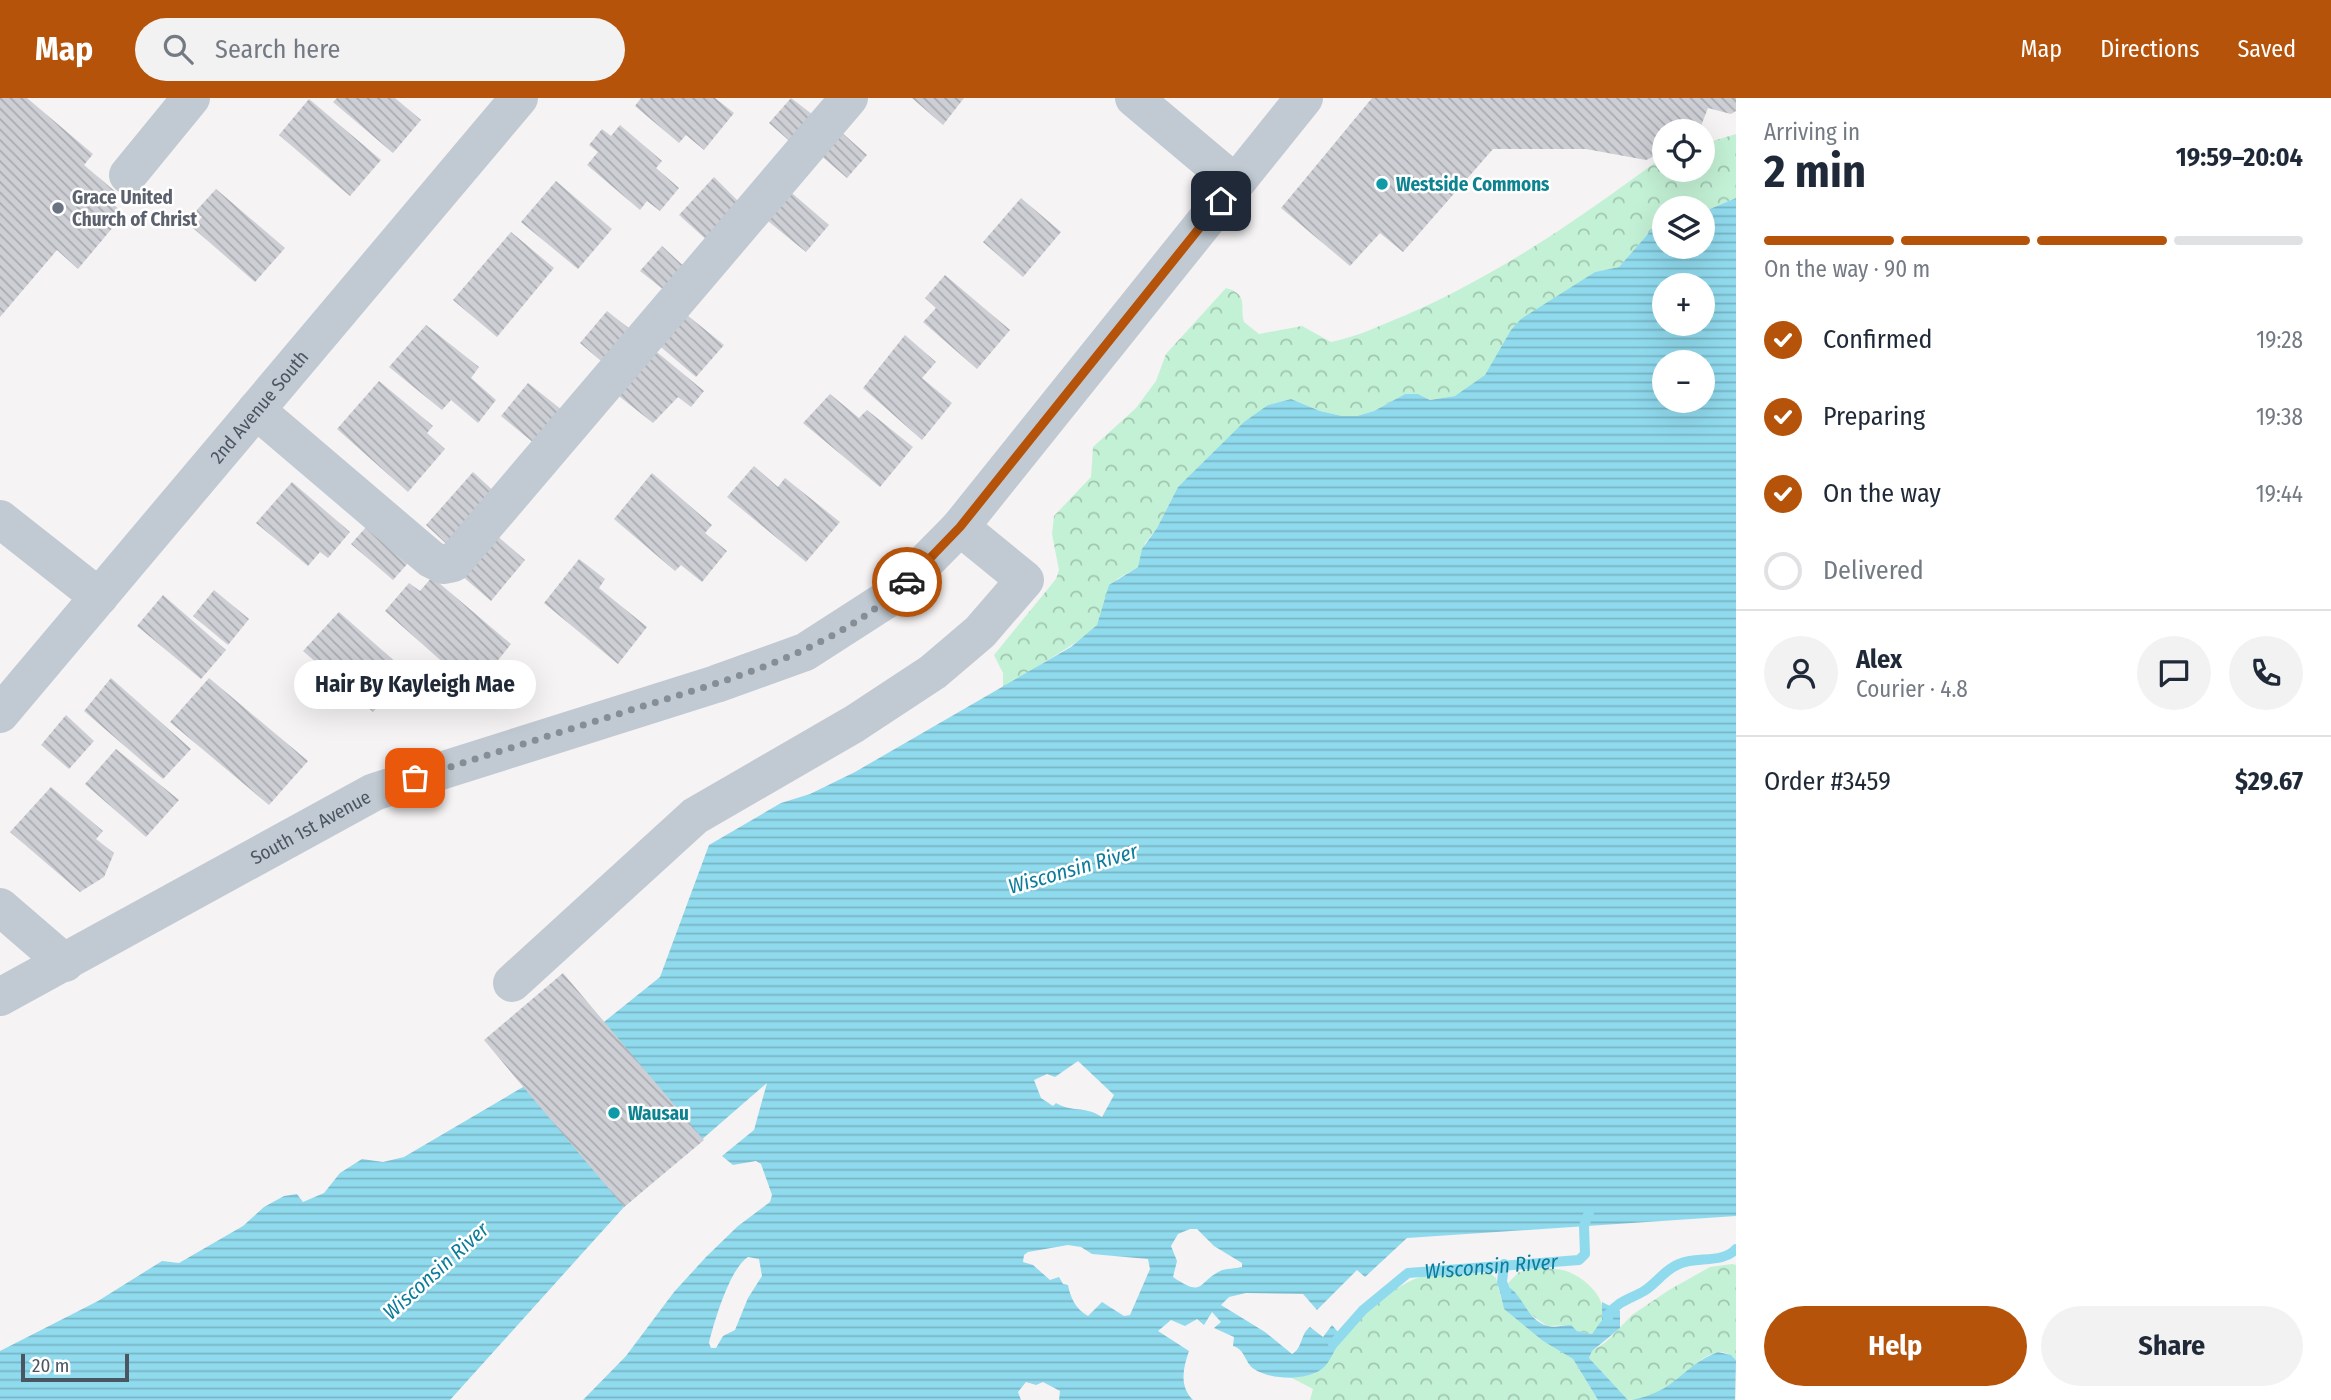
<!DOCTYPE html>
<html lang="en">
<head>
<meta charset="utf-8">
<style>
	:root { --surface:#fff; --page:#f2f2f3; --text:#1f2937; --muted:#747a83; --line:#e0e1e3; --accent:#b45309 }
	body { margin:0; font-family:"Fira Sans Condensed",sans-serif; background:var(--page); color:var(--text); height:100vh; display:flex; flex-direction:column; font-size:26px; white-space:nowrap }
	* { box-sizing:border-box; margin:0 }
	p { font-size:23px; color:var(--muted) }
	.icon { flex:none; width:38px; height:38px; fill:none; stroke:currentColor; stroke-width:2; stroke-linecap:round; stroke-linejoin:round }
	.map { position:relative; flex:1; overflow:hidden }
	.sheet { display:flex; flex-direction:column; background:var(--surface); width:595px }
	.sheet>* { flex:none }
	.controls { position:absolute; left:1652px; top:21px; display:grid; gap:14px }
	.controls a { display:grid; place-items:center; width:63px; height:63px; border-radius:50%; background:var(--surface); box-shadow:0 7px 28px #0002; font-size:35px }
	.scale { position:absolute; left:21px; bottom:18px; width:108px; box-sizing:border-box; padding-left:7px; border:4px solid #4a5661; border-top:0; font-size:19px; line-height:24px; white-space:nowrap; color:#4a5661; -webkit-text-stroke:5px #fff; paint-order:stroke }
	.pin { position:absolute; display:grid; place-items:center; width:60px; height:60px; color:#fff; margin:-30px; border-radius:14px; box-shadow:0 4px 10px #0006 }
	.courier { position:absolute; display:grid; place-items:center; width:70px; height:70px; margin:-35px; border:5px solid #b45309; border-radius:50%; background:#fff; color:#222; box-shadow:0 2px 9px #0007 }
	.bubble { position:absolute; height:49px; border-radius:24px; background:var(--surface); box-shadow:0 7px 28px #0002; font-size:23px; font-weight:700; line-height:49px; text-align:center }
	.headline em { font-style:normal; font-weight:700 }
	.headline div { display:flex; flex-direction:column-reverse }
	.headline { display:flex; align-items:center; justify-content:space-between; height:119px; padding:0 28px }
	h1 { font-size:46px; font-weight:700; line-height:52px }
	.bar { display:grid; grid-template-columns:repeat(4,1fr); gap:10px 7px; align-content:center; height:84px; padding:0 28px }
	.bar i { height:9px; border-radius:5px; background:var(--line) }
	.bar .active { background:var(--accent) }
	.bar p { grid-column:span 4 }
	.line { display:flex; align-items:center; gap:18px; padding:0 28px; border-top:2px solid var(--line) }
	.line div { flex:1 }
	.round { display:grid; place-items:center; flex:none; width:74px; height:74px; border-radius:37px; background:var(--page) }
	ol { padding:0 28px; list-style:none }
	li { display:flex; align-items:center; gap:21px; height:77px }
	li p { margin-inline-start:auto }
	li .icon { padding:7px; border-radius:50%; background:var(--accent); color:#fff; stroke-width:4 }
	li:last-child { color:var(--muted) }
	li i { width:38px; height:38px; border:4px solid var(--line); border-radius:50% }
	.cta { display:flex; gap:14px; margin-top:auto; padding:14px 28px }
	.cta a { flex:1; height:80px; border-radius:42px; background:var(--accent); color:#fff; font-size:28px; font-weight:700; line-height:80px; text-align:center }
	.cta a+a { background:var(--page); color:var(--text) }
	header { display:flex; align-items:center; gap:42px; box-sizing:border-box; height:98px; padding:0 35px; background:var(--accent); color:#fff }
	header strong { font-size:33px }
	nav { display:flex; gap:38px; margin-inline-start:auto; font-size:24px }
	.search { width:490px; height:63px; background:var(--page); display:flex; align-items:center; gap:18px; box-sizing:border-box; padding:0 24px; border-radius:38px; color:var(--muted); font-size:26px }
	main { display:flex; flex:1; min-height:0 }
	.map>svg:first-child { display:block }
	.forest { fill:url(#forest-crowns) }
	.water { fill:url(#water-rules); fill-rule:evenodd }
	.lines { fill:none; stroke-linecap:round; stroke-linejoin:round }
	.stream { stroke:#90daee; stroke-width:10 }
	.building { fill:url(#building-back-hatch) }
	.minor { stroke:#c1cad2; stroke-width:38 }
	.done { stroke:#868d94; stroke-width:7; stroke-dasharray:0 12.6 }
	.route { stroke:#b45309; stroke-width:9 }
	.culture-dot { fill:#0f9aa8; stroke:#fff; stroke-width:2.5 }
	.worship-dot { fill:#6b7280; stroke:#fff; stroke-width:2.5 }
	.labels { text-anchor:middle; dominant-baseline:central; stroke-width:5; stroke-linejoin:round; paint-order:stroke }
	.culture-label { font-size:19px; font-weight:bold; fill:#0d838f; stroke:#fff; text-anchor:start }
	.worship-label { font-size:19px; font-weight:bold; fill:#5b616d; stroke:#fff; text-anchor:start }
	.street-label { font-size:19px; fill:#4a5661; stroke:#fff }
	.water-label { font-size:21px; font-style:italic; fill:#0c7c9b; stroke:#fff }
</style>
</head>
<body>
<header>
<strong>Map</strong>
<div class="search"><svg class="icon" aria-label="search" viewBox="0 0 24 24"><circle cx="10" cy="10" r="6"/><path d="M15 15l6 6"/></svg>Search here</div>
<nav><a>Map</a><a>Directions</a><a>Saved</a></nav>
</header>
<main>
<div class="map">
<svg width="1736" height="1302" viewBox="0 0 1736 1302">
	<defs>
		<pattern id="forest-crowns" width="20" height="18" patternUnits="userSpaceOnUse" patternTransform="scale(1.75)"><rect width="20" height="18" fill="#c3f1d5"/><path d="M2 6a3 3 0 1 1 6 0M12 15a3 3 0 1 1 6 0" fill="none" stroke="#a0c6b0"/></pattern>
		<pattern id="water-rules" width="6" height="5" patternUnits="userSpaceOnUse" patternTransform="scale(1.75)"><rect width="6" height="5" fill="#90daee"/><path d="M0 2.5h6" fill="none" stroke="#78b4c4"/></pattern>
		<pattern id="building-back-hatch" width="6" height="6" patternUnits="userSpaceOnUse" patternTransform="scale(1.75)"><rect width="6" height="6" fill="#cdcfd5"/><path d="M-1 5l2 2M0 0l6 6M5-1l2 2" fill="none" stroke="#a8abb0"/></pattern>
	</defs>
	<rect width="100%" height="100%" fill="#f5f3f3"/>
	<g class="forest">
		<path d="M1736,36v64l-33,14v-4h-39v14l-10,5 -35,40 -24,5 -33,23 -88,91 -19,10 -25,4 -12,-6h-13l-31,17 -17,5h-15l-22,-5 -29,-12 -23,6 -90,82 -21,41 -12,15 -7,24 -21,12 -20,46 -14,13 -80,50v-15l-9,-18 62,-76 3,-9 -7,-36 2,-18 37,-39 2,-30 43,-39 20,-27 10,-27 60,-66c24,7 13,19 18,34l15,12 43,-8 29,16c26,-5 50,-17 75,-27 94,-41 176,-98 258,-159v14h39v-26z"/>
		<path d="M1732,1166l4,1v95c-24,-26 -53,22 -75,32 -10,4 -22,7 -33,8l-39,-42 3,-7 14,-9 26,-27 37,-25 41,-23z"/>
		<path d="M1538,1170c11,1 24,0 33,5 24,11 46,39 21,61l-15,-3 -7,-6 -23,1 -18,-13 -22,-29 12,-12z"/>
		<path d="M1490,1175l6,5 8,31 39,32 30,18 25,41h-288l3,-11 -23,-12c10,0 24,-1 32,-8 6,-5 9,-17 14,-23 19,-26 53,-58 84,-69 17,-7 50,-2 70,-4z"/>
	</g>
	<g class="water">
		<path d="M1736,100v1018l-329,22 -42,39 -8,-7 -40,40 -14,-16 -57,-1 -17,4 -8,8 44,27 27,22c11,-6 8,-20 18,-27l13,10 9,-12 11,13c-9,9 -11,23 -21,31 -15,12 -52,11 -68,0 -10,-7 -8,-19 -21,-23l1,-9 -20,-9 7,-6 -9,-10 -8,13 -7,-6 -12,7 -14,-6 -13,11 31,20c-6,17 -10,35 4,49h-134l1,-9 -17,-9 -7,3 -10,-3 -8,10 3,8h-438l43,-44 48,-64 32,-35 32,-31 32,-24 2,-7 -11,-31 -5,-3 -23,4 -11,-9 32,-26 13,-47 -143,124 -174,193h-450v-49l98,-50 64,-40 17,2 64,-37 21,-19 20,-11 13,-2 6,8 21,-9 16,-20 22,-14 21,3 21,-5 119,-70 137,-110 49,-132 72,-42 29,-9 45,-22 216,-125 26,-22 12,-40 29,-18 4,-18 15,-21 21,-41 66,-65 24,-17 23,-6 29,12 22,5h15l17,-5 31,-17h13l12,6 25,-4 30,-21 26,-45 10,-11 74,-47 24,-5 35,-40 10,-5v25h39v-35zM1664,187h39v39h-39zM1664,264h39v39h-39zM1078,963l36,34 -12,22c-19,-12 -29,-4 -46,-14l-3,3 -12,-8 -7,-18 13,-6 8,3zM1190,1131h7l17,17 28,17v4c-7,2 -16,1 -22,4 -23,12 -16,27 -47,6l4,-16 -6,-15 7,-12zM1068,1147l13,2 11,7 56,5 2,10 -20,46 -6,1 -22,-14 -14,14c-13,-7 -18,-20 -20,-31l-5,-1 -4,-7 -9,3 -17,-15 -10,-3 1,-7 4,-3zM748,1159l11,2 3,17 -14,22 -13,32 -12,6 -7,12h-5l-2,-5c5,-21 21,-75 39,-86z"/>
		<path d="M1498,1186c25,1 25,36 50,42 7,2 15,-1 23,-1l6,6 15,3 10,-14v-18l18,9v17l-28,23 -3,7 39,42h-30l-25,-41 -30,-18 -39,-32z"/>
		<path d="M1718,1254l13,3 5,5 -1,40h-104c46,-8 50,-34 87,-48z"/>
	</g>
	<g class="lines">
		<g class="stream">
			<polyline points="1504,1166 1502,1184 1507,1197"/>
			<path d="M1608,1222v-5c10,-14 22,-16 36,-24 13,-8 20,-21 35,-27 17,-8 44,0 57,-15"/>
			<path id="s1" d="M1333,1246l30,-34 45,-37 171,-13 6,-6 -1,-28 5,-14"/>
		</g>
	</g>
	<g class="building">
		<polygon points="0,0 27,0 93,56 84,67 117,95 110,103 124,116 78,171 57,152 0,219"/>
		<polygon points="337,0 395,0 421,22 393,55 333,4"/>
		<polygon points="641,0 715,0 734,15 704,52 686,37 679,45 635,8"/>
		<polygon points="791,0 817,20 794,47 769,25"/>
		<polygon points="912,0 964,0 943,27"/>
		<polygon points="1372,0 1736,0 1736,13 1731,16 1708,10 1699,33 1664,33 1664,54 1646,62 1586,51 1493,51 1403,154 1380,135 1350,168 1281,110"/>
		<polygon points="309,1 381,62 350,98 279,37"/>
		<polygon points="620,27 662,63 656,70 679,90 660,113 647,103 640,112 587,67 598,54 589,47 602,31 611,38"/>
		<polygon points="839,32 867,57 847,80 818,55"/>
		<polygon points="714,79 741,106 709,144 679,117"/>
		<polygon points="556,83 612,131 578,171 521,124"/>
		<polygon points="786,90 829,127 806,154 763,119"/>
		<polygon points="216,91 285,150 255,184 193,130 202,119 195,114"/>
		<polygon points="1021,100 1061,134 1023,179 983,144"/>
		<polygon points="511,134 554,170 497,239 453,202"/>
		<polygon points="662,148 689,173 669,196 640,173"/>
		<polygon points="945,177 1010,232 977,271 923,224 936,210 925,200"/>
		<polygon points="607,213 635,235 607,268 580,245"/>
		<polygon points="682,213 724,247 696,279 655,244"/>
		<polygon points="426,227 479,269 471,280 496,302 478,325 451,302 442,312 389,269"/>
		<polygon points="905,237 936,264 922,280 952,305 922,342 863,290"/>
		<polygon points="652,250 704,293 691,309 678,299 653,325 615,295"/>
		<polygon points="379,283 433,328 427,335 445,351 408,394 337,331"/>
		<polygon points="528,285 562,312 535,346 501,318"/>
		<polygon points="830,296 859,320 867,312 913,349 880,389 803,325"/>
		<polygon points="754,368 778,389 785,380 840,424 806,464 727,399"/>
		<polygon points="473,374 499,398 453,452 426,427"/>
		<polygon points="652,375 712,427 705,435 727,453 702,484 681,467 675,473 614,421"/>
		<polygon points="292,384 350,434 328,460 320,454 308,468 256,425"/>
		<polygon points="375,419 417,455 393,482 351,446"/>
		<polygon points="495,436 525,462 491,503 461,477"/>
		<polygon points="579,461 605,481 599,490 647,529 618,566 544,505"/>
		<polygon points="432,479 511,546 474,592 385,513 409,485 420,493"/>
		<polygon points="214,492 249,521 228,547 193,518"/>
		<polygon points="163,497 226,552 201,581 137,528"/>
		<polygon points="339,514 409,576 373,614 303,553"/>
		<polygon points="111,580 191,651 163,681 84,613"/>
		<polygon points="209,580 308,663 269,707 170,624"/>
		<polygon points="66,617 94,643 69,671 41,647"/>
		<polygon points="116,651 179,702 146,739 85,686"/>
		<polygon points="51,689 103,733 96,741 114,755 104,779 80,794 10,734"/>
		<polygon points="563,875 704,1042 624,1109 484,942"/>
	</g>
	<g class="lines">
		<g class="minor">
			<polyline points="1134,0 1235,85"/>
			<polyline points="128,77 191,0"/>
			<polyline points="256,312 431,461 443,467 453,465 849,0"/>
			<polyline points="0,421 99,499"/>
			<path id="s2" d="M0,616l519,-616"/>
			<polyline points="0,809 65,865"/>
			<polyline points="512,885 695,718 854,626 933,574 980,534 1025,482 960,429"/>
			<path id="s3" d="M0,899l374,-205 342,-108 89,-32 87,-56 68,-69 344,-429"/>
		</g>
	</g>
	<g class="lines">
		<path class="done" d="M415,680c73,-23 146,-46 219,-69 96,-30 198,-56 273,-127"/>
		<polyline class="route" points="907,484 960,429 1221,103"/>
	</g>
	<g class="culture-dot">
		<circle cx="1382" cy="86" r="7"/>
		<circle cx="614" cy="1015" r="7"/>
	</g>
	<circle class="worship-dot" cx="58" cy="110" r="7"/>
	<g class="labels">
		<g class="culture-label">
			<text x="1396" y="86">Westside Commons</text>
			<text x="628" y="1015">Wausau</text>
		</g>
		<g class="worship-label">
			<text x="72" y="99">Grace United<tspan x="72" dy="22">Church of Christ</tspan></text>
		</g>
		<g class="street-label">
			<text stroke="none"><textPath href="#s2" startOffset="402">2nd Avenue South</textPath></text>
			<text stroke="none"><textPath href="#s3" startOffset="354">South 1st Avenue</textPath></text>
		</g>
		<g class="water-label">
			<text transform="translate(1073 771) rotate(-16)">Wisconsin River</text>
			<text stroke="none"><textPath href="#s1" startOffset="187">Wisconsin River</textPath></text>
			<text transform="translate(436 1173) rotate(-42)">Wisconsin River</text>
		</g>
	</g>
</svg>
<div class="controls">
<a><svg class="icon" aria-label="locate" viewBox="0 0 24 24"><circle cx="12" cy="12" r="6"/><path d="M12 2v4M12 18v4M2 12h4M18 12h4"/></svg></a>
<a><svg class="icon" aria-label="layers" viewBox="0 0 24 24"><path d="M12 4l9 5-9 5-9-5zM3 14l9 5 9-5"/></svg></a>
<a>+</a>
<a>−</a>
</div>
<div class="scale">20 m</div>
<div class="pin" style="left:415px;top:680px;background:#ea580c"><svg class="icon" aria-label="bag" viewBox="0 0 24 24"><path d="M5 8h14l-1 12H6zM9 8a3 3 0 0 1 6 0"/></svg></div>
<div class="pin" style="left:1221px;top:103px;background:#1f2937"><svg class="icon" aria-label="home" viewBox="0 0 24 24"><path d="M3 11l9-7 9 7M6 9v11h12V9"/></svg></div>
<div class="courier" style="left:907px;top:484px"><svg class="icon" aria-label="car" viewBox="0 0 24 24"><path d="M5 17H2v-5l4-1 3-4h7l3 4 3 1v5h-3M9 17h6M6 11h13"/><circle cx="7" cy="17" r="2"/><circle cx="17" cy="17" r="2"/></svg></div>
<div class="bubble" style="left:294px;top:562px;width:242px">Hair By Kayleigh Mae</div>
</div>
<section class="sheet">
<div class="headline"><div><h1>2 min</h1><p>Arriving in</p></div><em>19:59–20:04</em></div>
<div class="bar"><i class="active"></i><i class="active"></i><i class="active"></i><i></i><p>On the way · 90 m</p></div>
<ol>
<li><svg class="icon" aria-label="check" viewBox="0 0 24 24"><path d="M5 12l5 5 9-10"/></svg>Confirmed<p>19:28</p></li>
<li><svg class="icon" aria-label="check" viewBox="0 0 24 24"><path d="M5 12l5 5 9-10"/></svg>Preparing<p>19:38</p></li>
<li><svg class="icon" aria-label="check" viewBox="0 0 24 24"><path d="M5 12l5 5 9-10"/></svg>On the way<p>19:44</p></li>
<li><i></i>Delivered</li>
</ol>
<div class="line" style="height:126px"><a class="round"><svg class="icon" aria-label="person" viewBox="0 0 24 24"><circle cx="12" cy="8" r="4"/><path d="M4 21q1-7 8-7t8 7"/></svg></a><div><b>Alex</b><p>Courier · 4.8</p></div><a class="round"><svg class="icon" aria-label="chat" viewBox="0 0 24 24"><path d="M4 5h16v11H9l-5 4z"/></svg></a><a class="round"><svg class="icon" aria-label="phone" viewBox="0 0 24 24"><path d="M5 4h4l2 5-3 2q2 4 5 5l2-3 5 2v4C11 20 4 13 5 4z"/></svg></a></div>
<div class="line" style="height:91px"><div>Order #3459</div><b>$29.67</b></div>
<div class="cta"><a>Help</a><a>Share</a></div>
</section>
</main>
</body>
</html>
